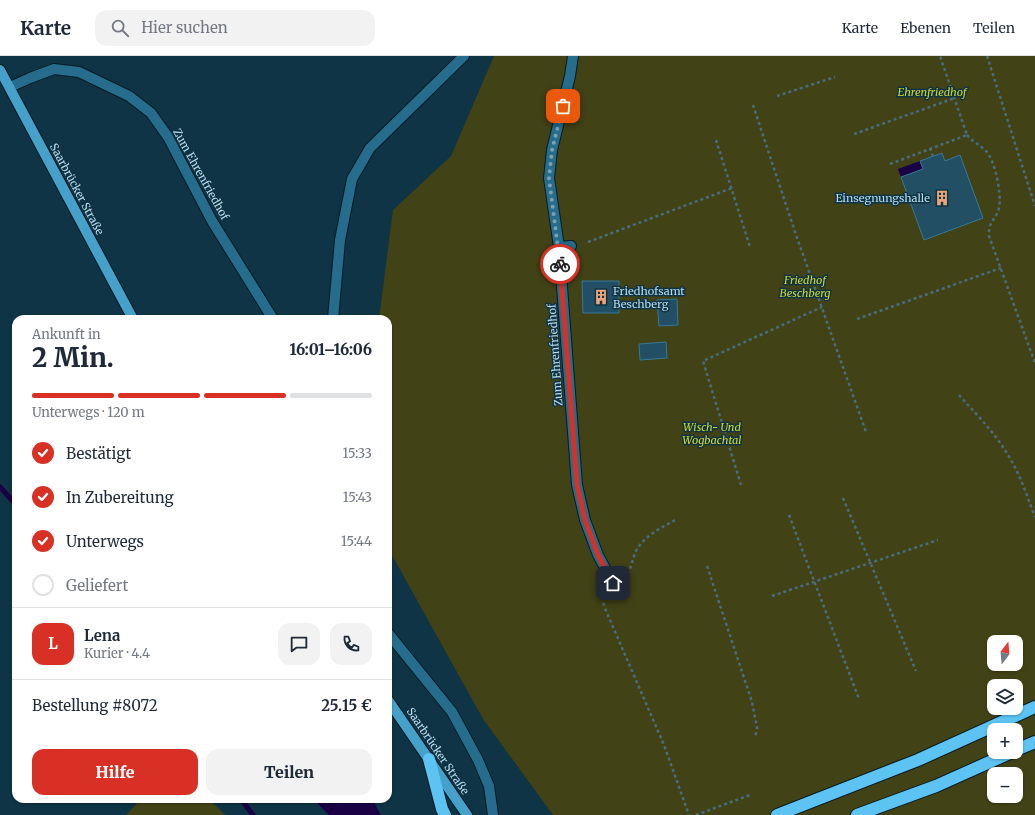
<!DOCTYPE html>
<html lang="de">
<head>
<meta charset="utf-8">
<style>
	:root { --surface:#fff; --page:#f2f2f3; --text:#1f2937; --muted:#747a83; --line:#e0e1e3; --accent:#d93025 }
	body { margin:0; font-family:Merriweather,serif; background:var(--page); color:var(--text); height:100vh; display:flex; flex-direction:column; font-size:15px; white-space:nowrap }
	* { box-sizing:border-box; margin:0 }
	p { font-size:13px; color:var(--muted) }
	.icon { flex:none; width:22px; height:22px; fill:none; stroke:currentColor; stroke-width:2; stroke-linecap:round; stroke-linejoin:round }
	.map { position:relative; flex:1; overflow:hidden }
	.drawer { position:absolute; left:12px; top:259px; width:380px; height:488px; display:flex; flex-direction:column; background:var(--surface); border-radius:12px; box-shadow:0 1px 3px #0004 }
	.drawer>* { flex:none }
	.needle { width:26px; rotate:16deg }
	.buttons { position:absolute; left:987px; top:579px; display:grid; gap:8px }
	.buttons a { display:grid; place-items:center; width:36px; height:36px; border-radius:8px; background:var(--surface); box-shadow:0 1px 3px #0004; font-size:20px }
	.pin { position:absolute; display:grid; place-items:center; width:34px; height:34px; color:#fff; margin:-17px; border-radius:8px; box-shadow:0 2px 6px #0006 }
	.courier { position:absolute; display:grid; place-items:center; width:40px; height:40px; margin:-20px; border:3px solid #d93025; border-radius:50%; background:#fff; color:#222; box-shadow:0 1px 5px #0007 }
	.overview em { font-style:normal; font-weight:800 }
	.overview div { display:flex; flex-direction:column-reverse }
	.overview { display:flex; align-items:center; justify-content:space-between; height:68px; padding:0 20px }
	h1 { font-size:26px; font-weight:800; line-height:30px }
	.bar { display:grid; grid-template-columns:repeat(4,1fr); gap:6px 4px; align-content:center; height:48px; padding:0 20px }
	.bar i { height:5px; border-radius:3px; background:var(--line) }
	.bar .active { background:var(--accent) }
	.bar p { grid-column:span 4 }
	.line { display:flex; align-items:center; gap:10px; padding:0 20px; border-top:1px solid var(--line) }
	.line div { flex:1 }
	.round { display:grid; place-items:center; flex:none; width:42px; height:42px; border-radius:12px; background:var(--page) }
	ol { padding:0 20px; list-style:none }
	li { display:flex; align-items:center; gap:12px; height:44px }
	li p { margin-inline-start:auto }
	li .icon { padding:4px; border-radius:50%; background:var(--accent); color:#fff; stroke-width:4 }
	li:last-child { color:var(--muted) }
	li i { width:22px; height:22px; border:2px solid var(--line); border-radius:50% }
	.cta { display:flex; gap:8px; margin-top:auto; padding:8px 20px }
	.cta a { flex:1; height:46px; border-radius:12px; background:var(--accent); color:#fff; font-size:16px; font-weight:800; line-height:46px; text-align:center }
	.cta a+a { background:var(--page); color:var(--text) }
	header { display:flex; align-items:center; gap:24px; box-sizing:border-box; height:56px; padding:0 20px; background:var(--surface); border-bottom:1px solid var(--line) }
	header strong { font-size:19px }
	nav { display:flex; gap:22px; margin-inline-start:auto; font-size:14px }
	.search { width:280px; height:36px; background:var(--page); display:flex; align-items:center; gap:10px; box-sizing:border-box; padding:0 14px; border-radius:12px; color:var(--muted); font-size:15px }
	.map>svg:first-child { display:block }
	.green { fill:#414215; fill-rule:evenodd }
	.water { fill:#1a0045 }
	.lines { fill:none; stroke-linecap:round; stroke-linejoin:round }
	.stream { stroke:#1a0045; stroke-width:5 }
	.building { fill:#224f63; stroke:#347a9a }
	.minor-casing { stroke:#051b25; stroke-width:12 }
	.major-casing { stroke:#051b25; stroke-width:12 }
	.highway-casing { stroke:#051b25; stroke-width:14 }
	.path { stroke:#496d7e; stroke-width:2.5; stroke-dasharray:3 3; stroke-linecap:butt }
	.minor { stroke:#266d8d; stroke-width:10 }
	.major { stroke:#46a1ca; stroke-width:10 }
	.highway { stroke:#5cc3f2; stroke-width:12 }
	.done { stroke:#7ea1b2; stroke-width:4; stroke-dasharray:0 7.2 }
	.route { stroke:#d93025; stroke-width:5 }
	.labels { text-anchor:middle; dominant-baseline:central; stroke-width:3; stroke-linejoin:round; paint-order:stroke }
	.park-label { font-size:11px; font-style:italic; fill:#d4d827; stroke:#0f3445 }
	.street-label { font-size:11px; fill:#b9dbec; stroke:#0f3445 }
	.poi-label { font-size:11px; fill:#b9dbec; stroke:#0f3445; text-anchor:end }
</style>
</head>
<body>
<header>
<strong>Karte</strong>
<div class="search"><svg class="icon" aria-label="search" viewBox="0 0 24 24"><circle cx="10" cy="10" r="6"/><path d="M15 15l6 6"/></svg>Hier suchen</div>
<nav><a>Karte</a><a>Ebenen</a><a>Teilen</a></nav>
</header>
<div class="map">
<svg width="1035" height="759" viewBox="0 0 1035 759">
	<rect width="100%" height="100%" fill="#0f3445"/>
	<g class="green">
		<path d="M494,0h541v759h-482l-70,-96 -95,-171v-229h-9l14,-109 58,-54zM994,586h22v22h-22zM994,630h22v22h-22zM994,674h22v22h-22zM994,718h22v22h-22z"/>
		<polygon points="141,743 209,743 225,759 126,759"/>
	</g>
	<g class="water">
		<polygon points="920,105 923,113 901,121 898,113"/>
		<polygon points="313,743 372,743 381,759 329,759"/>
	</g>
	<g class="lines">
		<g class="stream">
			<polyline points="0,431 16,449"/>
			<polyline points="241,743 253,759"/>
		</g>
	</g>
	<g class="building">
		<polygon points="942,97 945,105 960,99 983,162 924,184 901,121 923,113 920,105"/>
		<polygon points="582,225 619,225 619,257 583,257"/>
		<polygon points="677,243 678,269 659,270 657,244"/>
		<polygon points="666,286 667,302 640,304 639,288"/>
	</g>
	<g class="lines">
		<defs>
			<g id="minor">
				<polyline points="573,0 570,20 552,94 549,122 559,191 577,429 585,464 598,499 613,527"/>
				<polyline points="10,31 30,22 54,13 79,16 129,40 151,57 168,81 212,165 273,263"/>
				<polyline points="559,191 571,190"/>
				<polyline points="333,263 340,184 352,123 370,92 464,0"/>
				<polyline points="388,577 452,656 478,704 489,730 493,759"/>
			</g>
			<g id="major">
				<polyline points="0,14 133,263"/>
				<polyline points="388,644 467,759"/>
			</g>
			<g id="highway">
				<polyline points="1016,694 1035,686"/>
				<polyline points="429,703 442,753 445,759"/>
				<polyline points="777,759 918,704 1035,651"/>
				<polyline points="857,759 936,730 1012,696"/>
			</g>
		</defs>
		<use href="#minor" class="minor-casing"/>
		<use href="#major" class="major-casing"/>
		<use href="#highway" class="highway-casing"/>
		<g class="path">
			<polyline points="987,0 1035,150"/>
			<polyline points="777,40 835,21"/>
			<polyline points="753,49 795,176 866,376"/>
			<polyline points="854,78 955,42"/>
			<path d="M967,79c6,7 13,10 19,16 9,9 16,44 13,57 -3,12 -11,13 -10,28l46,127"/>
			<polyline points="716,84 750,191"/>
			<polyline points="930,92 933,100"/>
			<polyline points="890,108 967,79 940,0"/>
			<polyline points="588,186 732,132"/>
			<polyline points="857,263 1001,212"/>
			<path d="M959,339c17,19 36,38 49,60 12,19 19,41 27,62"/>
			<polyline points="741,429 703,305 822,251"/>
			<polyline points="843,442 916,615"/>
			<polyline points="789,459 859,643"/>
			<polyline points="707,510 752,646 757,672 755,682"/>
			<path d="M626,524c4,-9 6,-18 9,-27 7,-16 26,-25 40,-33"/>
			<polyline points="602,535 604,550 664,689 689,759"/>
			<polyline points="772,540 938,484"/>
			<polyline points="696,759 750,739"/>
		</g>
		<use href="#minor" class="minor"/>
		<use href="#major" class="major"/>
		<use href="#highway" class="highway"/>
	</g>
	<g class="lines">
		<polyline class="done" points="560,208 549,122 552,94 563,50"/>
		<polyline class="route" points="560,208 577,429 585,464 598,499 613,527"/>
	</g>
	<defs>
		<symbol id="building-bare" viewBox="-9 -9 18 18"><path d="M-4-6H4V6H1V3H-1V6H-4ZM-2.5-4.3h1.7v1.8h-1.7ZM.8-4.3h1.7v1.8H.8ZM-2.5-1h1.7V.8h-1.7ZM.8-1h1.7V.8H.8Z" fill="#efa377" stroke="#0f3445" stroke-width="2.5" paint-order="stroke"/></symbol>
	</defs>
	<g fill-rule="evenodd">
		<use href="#building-bare" x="931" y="131" width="22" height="22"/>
		<use href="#building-bare" x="590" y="230" width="22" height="22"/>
	</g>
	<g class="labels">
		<g class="park-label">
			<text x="932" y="36">Ehrenfriedhof</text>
			<text x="805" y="224">Friedhof<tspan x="805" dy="13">Beschberg</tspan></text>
			<text x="712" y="371">Wisch- Und<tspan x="712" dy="13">Wogbachtal</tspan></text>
		</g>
		<g class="street-label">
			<text transform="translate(201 118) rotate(61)">Zum Ehrenfriedhof</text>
			<text transform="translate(77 133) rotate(62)">Saarbrücker Straße</text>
			<text transform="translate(555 299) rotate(-94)">Zum Ehrenfriedhof</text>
			<text transform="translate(438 695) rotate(56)">Saarbrücker Straße</text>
		</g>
		<g class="poi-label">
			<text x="930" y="142">Einsegnungshalle</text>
			<text x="613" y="235" text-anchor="start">Friedhofsamt<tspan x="613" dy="13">Beschberg</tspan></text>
		</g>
	</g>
</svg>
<div class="buttons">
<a><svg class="needle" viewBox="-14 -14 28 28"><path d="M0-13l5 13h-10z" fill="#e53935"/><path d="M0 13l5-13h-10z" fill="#747a83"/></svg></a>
<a><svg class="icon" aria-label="layers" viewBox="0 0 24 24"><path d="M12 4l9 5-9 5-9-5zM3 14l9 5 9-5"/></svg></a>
<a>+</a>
<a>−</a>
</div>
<div class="pin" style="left:563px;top:50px;background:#ea580c"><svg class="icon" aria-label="bag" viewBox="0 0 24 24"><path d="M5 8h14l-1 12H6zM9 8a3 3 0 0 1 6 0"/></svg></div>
<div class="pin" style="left:613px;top:527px;background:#1f2937"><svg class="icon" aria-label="home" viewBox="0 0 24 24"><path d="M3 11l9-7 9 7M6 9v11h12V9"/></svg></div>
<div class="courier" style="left:560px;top:208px"><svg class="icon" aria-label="bike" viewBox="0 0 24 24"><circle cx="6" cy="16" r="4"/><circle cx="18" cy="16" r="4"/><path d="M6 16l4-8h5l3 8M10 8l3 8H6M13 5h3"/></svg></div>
<section class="drawer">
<div class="overview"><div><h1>2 Min.</h1><p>Ankunft in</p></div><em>16:01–16:06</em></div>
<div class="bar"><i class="active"></i><i class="active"></i><i class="active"></i><i></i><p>Unterwegs · 120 m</p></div>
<ol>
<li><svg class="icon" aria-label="check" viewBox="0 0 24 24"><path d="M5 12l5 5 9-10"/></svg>Bestätigt<p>15:33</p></li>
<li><svg class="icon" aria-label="check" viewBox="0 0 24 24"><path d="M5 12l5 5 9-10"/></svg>In Zubereitung<p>15:43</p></li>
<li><svg class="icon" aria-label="check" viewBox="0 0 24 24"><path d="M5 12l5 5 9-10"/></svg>Unterwegs<p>15:44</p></li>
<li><i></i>Geliefert</li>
</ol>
<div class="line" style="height:72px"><b class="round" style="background:var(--accent);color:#fff">L</b><div><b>Lena</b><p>Kurier · 4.4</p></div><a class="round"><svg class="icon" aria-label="chat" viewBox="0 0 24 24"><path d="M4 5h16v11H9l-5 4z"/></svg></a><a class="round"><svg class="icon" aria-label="phone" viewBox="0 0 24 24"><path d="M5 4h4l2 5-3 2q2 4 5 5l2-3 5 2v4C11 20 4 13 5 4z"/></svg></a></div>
<div class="line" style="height:52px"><div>Bestellung #8072</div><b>25.15 €</b></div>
<div class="cta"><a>Hilfe</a><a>Teilen</a></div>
</section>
</div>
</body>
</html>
